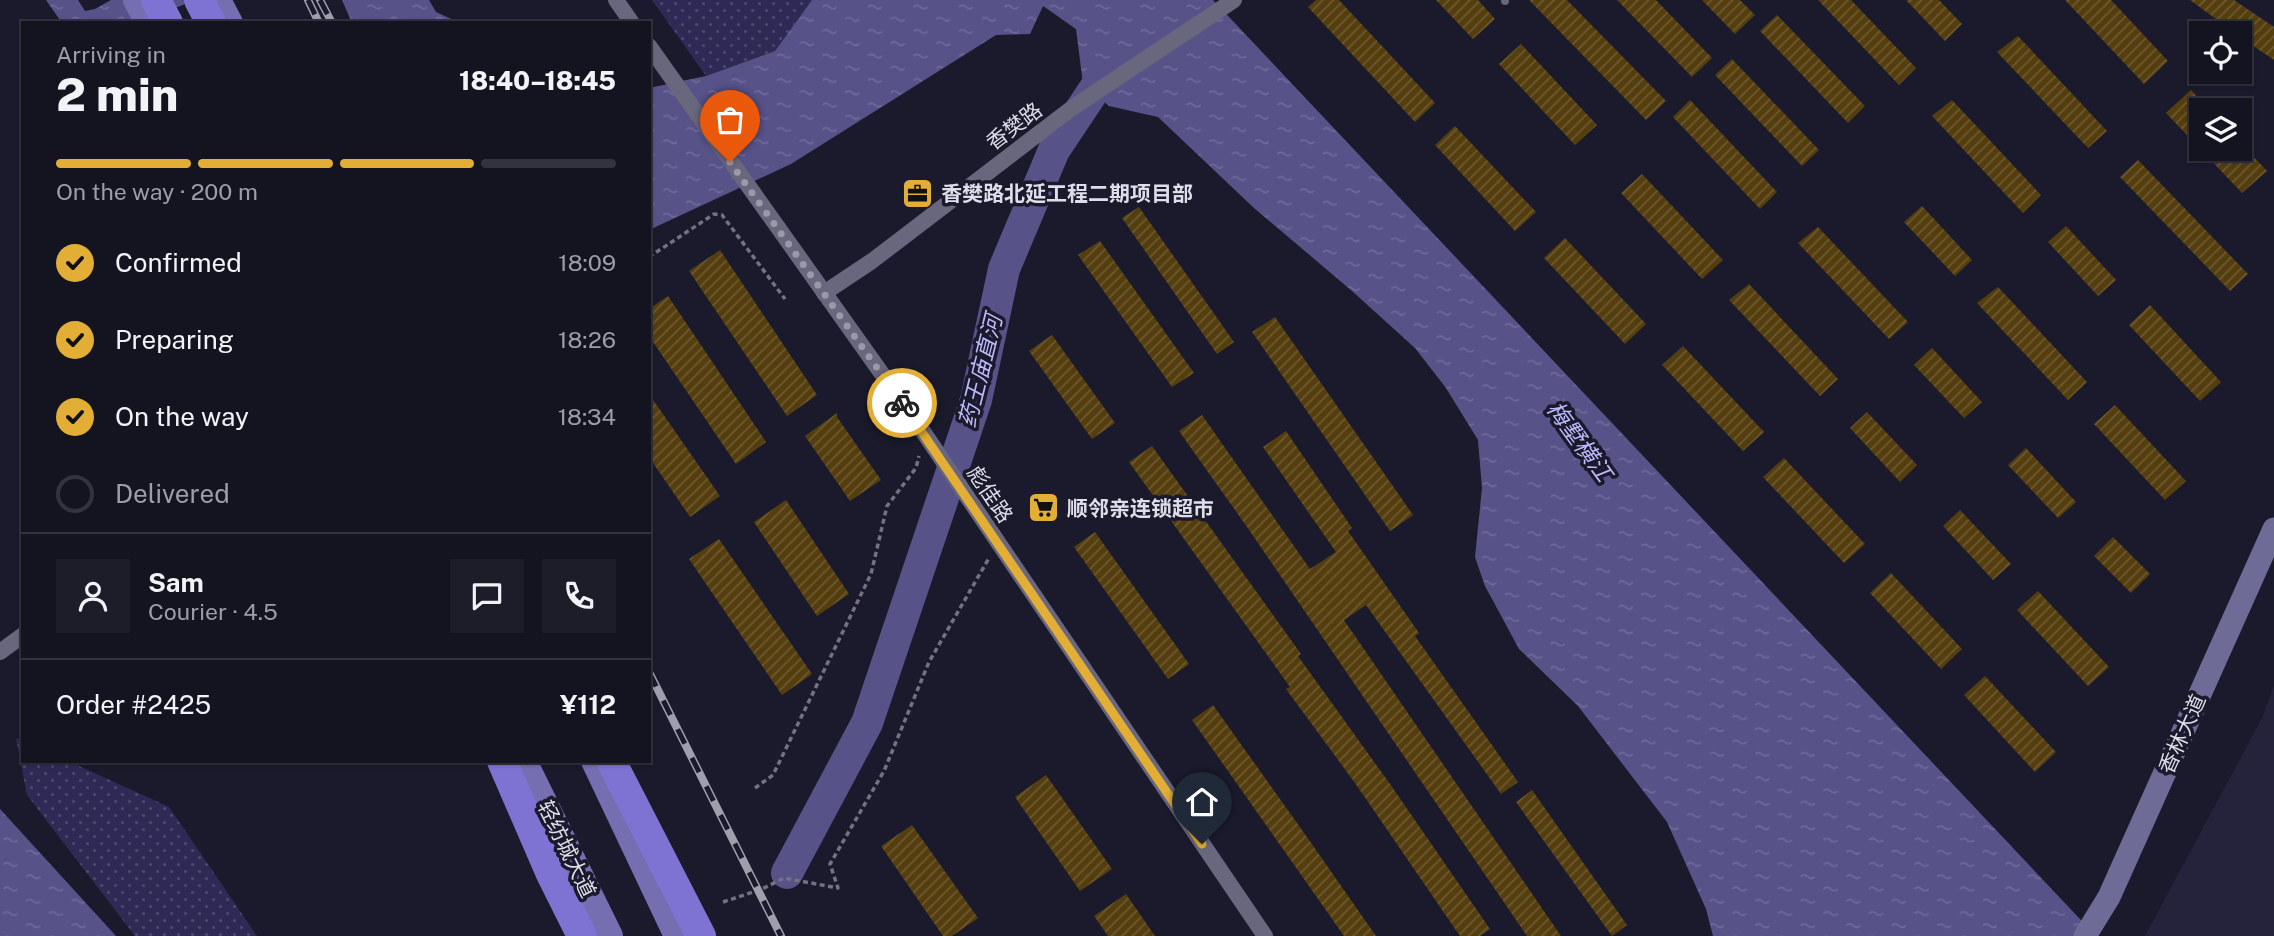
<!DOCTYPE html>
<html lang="en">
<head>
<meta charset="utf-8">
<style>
	:root { --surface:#141421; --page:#1d1d2a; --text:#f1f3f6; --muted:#9d9ea5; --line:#33333f; --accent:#e3ae35 }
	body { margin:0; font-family:"Public Sans","Noto Sans SC",sans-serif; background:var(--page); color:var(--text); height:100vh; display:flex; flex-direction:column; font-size:26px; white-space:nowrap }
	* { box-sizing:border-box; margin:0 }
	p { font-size:23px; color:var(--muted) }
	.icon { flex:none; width:38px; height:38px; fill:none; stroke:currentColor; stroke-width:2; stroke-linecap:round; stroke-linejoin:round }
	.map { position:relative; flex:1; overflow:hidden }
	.drawer { position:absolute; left:21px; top:21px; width:630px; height:742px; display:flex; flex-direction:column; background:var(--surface); border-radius:0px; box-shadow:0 2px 5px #0004,0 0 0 2px var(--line) }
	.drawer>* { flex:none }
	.fabs { position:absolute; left:2189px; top:21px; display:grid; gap:14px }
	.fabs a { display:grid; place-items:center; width:63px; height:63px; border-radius:0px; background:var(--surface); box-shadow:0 2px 5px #0004,0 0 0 2px var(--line); font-size:35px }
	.pin { position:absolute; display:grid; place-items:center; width:60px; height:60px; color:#fff; margin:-72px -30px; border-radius:50% 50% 50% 0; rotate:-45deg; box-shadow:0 0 7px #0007 }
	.pin .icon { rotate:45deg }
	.courier { position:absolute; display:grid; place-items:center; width:70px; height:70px; margin:-35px; border:5px solid #e3ae35; border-radius:50%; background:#fff; color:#222; box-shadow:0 2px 9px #0007 }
	.head em { font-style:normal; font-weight:800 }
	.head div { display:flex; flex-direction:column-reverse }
	.head { display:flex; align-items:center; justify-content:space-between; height:119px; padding:0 35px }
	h1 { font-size:46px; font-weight:800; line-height:52px }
	.bar { display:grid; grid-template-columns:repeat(4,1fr); gap:10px 7px; align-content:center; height:84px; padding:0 35px }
	.bar i { height:9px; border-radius:5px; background:var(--line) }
	.bar .current { background:var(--accent) }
	.bar p { grid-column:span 4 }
	.line { display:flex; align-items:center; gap:18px; padding:0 35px; border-top:2px solid var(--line) }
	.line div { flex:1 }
	.round { display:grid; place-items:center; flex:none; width:74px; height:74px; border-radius:0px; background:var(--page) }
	ol { padding:0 35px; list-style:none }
	li { display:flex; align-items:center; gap:21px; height:77px }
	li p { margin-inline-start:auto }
	li .icon { padding:7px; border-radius:50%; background:var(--accent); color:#111; stroke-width:4 }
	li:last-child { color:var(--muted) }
	li i { width:38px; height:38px; border:4px solid var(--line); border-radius:50% }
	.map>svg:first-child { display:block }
	.built { fill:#25233b }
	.green { fill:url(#green-dots) }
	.water { fill:url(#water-ripples) }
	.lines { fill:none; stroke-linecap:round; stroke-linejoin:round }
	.river { stroke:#575288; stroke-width:32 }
	.building { fill:url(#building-hatch) }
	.path { stroke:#737282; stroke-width:3.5; stroke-dasharray:5 3.5; stroke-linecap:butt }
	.lane { stroke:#68677d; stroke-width:8 }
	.street { stroke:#68677d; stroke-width:16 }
	.secondary { stroke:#6f6b97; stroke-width:23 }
	.primary { stroke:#756eb1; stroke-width:26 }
	.highway { stroke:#7e73d3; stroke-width:30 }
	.rail-casing { stroke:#9f9ead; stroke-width:8 }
	.rail { stroke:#1b1a2c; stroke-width:5; stroke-dasharray:16; stroke-linecap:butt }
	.done { stroke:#9a99a8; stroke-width:7; stroke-dasharray:0 12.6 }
	.route { stroke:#e3ae35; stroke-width:9 }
	.labels { text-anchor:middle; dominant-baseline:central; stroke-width:7; stroke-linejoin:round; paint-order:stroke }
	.street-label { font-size:21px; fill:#dedeeb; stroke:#1b1a2c }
	.poi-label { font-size:21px; font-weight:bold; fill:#dedeeb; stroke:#1b1a2c; text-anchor:start }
	.water-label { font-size:23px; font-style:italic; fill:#bcb9fb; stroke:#1b1a2c }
</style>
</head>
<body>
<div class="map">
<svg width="2274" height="936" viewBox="0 0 2274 936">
	<defs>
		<pattern id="green-dots" width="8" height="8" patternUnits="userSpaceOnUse" patternTransform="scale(1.75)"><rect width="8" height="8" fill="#2f2956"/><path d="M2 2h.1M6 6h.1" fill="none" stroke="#4d486e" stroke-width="1.8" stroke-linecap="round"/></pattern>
		<pattern id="water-ripples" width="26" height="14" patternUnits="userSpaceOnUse" patternTransform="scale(1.75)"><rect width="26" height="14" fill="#575288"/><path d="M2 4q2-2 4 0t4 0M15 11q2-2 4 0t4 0" fill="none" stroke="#6f6a99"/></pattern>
		<pattern id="building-hatch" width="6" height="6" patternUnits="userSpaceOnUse" patternTransform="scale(1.75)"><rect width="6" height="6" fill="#543e0e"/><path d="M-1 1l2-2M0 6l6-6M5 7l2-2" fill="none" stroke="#6c5931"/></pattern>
	</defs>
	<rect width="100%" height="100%" fill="#1b1a2c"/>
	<polygon class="built" points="2274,686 2274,936 2145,936 2262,718"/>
	<g class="green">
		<polygon points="652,0 812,0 775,51 706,76"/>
		<polygon points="16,738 23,741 23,761 68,761 169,807 257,936 135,936 27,795"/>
	</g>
	<g class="water">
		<polygon points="46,0 78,0 85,11 95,9 111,0 195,0 138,23 62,23"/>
		<polygon points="342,0 429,0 436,12 460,23 352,23"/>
		<polygon points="812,0 1213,0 2096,936 1713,936 1706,909 1667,822 1578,706 1519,649 1485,586 1475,557 1482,488 1478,440 1446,388 1415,348 1352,291 1254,208 1158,117 1109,106 1083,84 1076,29 1043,6 1030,34 996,35 791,164 649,230 649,88 706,76 775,51"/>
		<polygon points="0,809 116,936 0,936"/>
	</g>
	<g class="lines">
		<polyline class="river" points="787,873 867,723 976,400 1004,269 1054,150 1102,78"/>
	</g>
	<g class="building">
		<polygon points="1316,0 1339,0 1435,103 1415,122 1308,7"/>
		<polygon points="1436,0 1478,0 1495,19 1473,39"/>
		<polygon points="1529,0 1567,0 1666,101 1646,120"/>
		<polygon points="1617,0 1656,0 1712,58 1692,77"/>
		<polygon points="1702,0 1740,0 1755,15 1735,34"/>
		<polygon points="1818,0 1851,0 1916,68 1899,85"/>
		<polygon points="1906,0 1939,0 1962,24 1945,41"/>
		<polygon points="2065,0 2111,0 2168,61 2144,84"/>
		<polygon points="2190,0 2234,0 2274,27 2274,60 2240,37 2240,33 2235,33"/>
		<polygon points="1777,15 1865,106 1848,123 1760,31"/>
		<polygon points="2018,36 2107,131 2088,148 1997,52"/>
		<polygon points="1521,44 1597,125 1575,145 1499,64"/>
		<polygon points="1732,59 1819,150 1802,166 1715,75"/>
		<polygon points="2191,90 2202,102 2202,149 2246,149 2267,171 2242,193 2166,113"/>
		<polygon points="1690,100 1777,192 1760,209 1673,117"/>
		<polygon points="1952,100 2041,195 2023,213 1932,116"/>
		<polygon points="1455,126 1536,212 1515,231 1435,145"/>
		<polygon points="2138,160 2248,274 2230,291 2120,177"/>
		<polygon points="1642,174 1723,260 1702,279 1621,193"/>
		<polygon points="1922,206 1972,260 1955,276 1904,222"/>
		<polygon points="1139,207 1234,342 1217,354 1122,218"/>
		<polygon points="2066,226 2116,280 2098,296 2048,242"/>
		<polygon points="1818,227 1908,322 1889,339 1798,243"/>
		<polygon points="1565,238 1646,324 1625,344 1544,258"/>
		<polygon points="1100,241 1194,373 1172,387 1078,255"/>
		<polygon points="720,250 817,395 787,416 689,271"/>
		<polygon points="1749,284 1838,379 1820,396 1729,300"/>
		<polygon points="1998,287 2087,382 2068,400 1977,303"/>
		<polygon points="668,296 766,442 736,464 649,336 649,309"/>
		<polygon points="2150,305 2221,382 2200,401 2129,325"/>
		<polygon points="1275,317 1413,515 1390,531 1252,332"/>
		<polygon points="1052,335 1115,423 1092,439 1029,351"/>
		<polygon points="1683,346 1764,432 1743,451 1662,365"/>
		<polygon points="1932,348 1982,402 1964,418 1914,365"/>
		<polygon points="649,394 720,496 690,517 649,457"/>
		<polygon points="2115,405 2186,481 2165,500 2094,424"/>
		<polygon points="1867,412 1917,465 1900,482 1850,428"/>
		<polygon points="837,413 837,417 881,480 850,501 805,436"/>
		<polygon points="1202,415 1310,569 1336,552 1263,447 1286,431 1352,528 1348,531 1419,633 1415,636 1518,782 1501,794 1366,605 1344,620 1561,936 1527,936 1247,527 1179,431"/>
		<polygon points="1152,446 1301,654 1298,656 1390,784 1490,929 1480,936 1460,936 1355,783 1286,689 1290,687 1129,462"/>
		<polygon points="2026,448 2076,502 2058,518 2008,465"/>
		<polygon points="1784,458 1865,544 1844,563 1763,477"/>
		<polygon points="786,500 849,594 817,616 754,522"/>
		<polygon points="1960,510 2011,564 1993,580 1943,526"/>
		<polygon points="1095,532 1189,664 1168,679 1074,547"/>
		<polygon points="2113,537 2150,574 2131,593 2094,556"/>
		<polygon points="719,539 812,674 782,695 689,559"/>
		<polygon points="1891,573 1962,649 1941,669 1870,593"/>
		<polygon points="2038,591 2109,667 2088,686 2017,610"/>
		<polygon points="1985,676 2056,752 2035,772 1964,695"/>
		<polygon points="1213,705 1307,837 1376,936 1344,936 1297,869 1192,720"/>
		<polygon points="1046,775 1112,869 1080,891 1015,797"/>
		<polygon points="1532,790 1627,925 1612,936 1516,802"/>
		<polygon points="912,825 978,918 952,936 943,936 881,846"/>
		<polygon points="1126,894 1155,936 1108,936 1094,916"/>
	</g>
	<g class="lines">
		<g class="path">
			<polyline points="649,257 714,214 722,215 785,299"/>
			<polyline points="755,788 773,775 871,574 887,506 916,468 919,456"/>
			<polyline points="723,902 762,889 784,878 838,888 830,864 884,771 929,662 989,558"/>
		</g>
		<polyline class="lane" points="1505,0 1505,1"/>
		<g class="street">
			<polyline points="616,0 632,23"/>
			<polyline points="649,46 924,433 1265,936"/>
			<polyline points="824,293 872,261 1072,108 1234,0"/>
			<polyline points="0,652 23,635"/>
		</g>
		<polyline class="secondary" points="2085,936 2109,897 2274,529"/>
		<g class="primary">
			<polyline points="136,0 148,23"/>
			<polyline points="218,0 230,23"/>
			<polyline points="524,761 610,936"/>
			<polyline points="594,761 677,936"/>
		</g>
		<g class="highway">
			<polyline points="156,0 168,23"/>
			<polyline points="199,0 211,23"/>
			<polyline points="502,761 551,874 582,936"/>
			<polyline points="611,761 701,936"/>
		</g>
		<defs>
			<g id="rail">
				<polyline points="308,0 319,23"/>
				<polyline points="320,0 332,23"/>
				<polyline points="649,672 781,936"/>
			</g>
		</defs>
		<use href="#rail" class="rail-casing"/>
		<use href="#rail" class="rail"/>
	</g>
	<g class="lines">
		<polyline class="done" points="730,162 902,403"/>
		<polyline class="route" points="902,403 1202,844"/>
	</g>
	<defs>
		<symbol id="office-square" viewBox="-11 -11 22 22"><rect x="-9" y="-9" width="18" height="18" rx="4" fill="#e3ae35" stroke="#1b1a2c"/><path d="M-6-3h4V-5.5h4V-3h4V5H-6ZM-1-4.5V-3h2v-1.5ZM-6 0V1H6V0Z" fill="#111"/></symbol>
		<symbol id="supermarket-square" viewBox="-11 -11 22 22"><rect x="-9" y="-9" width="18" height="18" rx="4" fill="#e3ae35" stroke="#1b1a2c"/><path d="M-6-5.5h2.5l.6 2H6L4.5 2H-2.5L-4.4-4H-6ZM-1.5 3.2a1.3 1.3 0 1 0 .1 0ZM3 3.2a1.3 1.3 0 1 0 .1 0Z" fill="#111"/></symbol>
	</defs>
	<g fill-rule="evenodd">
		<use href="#office-square" x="900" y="176" width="35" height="35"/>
		<use href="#supermarket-square" x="1026" y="490" width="35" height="35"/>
	</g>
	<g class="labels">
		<g class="street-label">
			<text transform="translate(1014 126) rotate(-37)">香樊路</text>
			<text transform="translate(990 494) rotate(56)">彪佳路</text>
			<text transform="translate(2182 734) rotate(-66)">香林大道</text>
			<text transform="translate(567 849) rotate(64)">轻纺城大道</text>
		</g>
		<g class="poi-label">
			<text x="941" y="193">香樊路北延工程二期项目部</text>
			<text x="1067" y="508">顺邻亲连锁超市</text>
		</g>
		<g class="water-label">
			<text transform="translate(980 371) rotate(-76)">药王庙直河</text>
			<text transform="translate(1580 441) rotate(54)">梅墅横江</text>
		</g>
	</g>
</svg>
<div class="fabs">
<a><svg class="icon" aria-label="locate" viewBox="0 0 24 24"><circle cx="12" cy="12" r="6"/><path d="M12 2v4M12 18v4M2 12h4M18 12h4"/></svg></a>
<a><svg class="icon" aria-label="layers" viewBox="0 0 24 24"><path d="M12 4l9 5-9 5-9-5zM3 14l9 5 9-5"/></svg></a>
</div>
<div class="pin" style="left:730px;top:162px;background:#ea580c"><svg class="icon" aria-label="bag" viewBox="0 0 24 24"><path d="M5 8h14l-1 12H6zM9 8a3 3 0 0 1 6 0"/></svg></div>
<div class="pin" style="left:1202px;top:844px;background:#1f2937"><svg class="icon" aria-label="home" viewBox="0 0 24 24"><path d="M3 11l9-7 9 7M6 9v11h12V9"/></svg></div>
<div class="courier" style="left:902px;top:403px"><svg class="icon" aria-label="bike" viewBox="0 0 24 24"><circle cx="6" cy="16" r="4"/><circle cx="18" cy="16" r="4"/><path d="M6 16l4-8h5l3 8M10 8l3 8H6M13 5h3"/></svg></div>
<section class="drawer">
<div class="head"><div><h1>2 min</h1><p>Arriving in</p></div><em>18:40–18:45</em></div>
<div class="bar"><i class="current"></i><i class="current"></i><i class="current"></i><i></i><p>On the way · 200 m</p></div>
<ol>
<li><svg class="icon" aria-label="check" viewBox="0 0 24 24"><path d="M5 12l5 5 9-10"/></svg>Confirmed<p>18:09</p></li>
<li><svg class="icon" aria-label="check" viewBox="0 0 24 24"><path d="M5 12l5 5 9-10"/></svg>Preparing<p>18:26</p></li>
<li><svg class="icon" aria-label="check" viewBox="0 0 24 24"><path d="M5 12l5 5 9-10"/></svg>On the way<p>18:34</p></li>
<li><i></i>Delivered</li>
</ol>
<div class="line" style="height:126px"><a class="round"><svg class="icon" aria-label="person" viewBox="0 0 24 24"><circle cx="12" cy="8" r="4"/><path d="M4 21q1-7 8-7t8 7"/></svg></a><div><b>Sam</b><p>Courier · 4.5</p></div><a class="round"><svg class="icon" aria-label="chat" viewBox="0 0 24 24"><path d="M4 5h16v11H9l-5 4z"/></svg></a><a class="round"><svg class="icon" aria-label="phone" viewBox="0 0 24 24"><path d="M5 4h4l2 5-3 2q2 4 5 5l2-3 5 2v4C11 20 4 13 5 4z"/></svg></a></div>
<div class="line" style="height:91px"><div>Order #2425</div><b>¥112</b></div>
</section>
</div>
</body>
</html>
